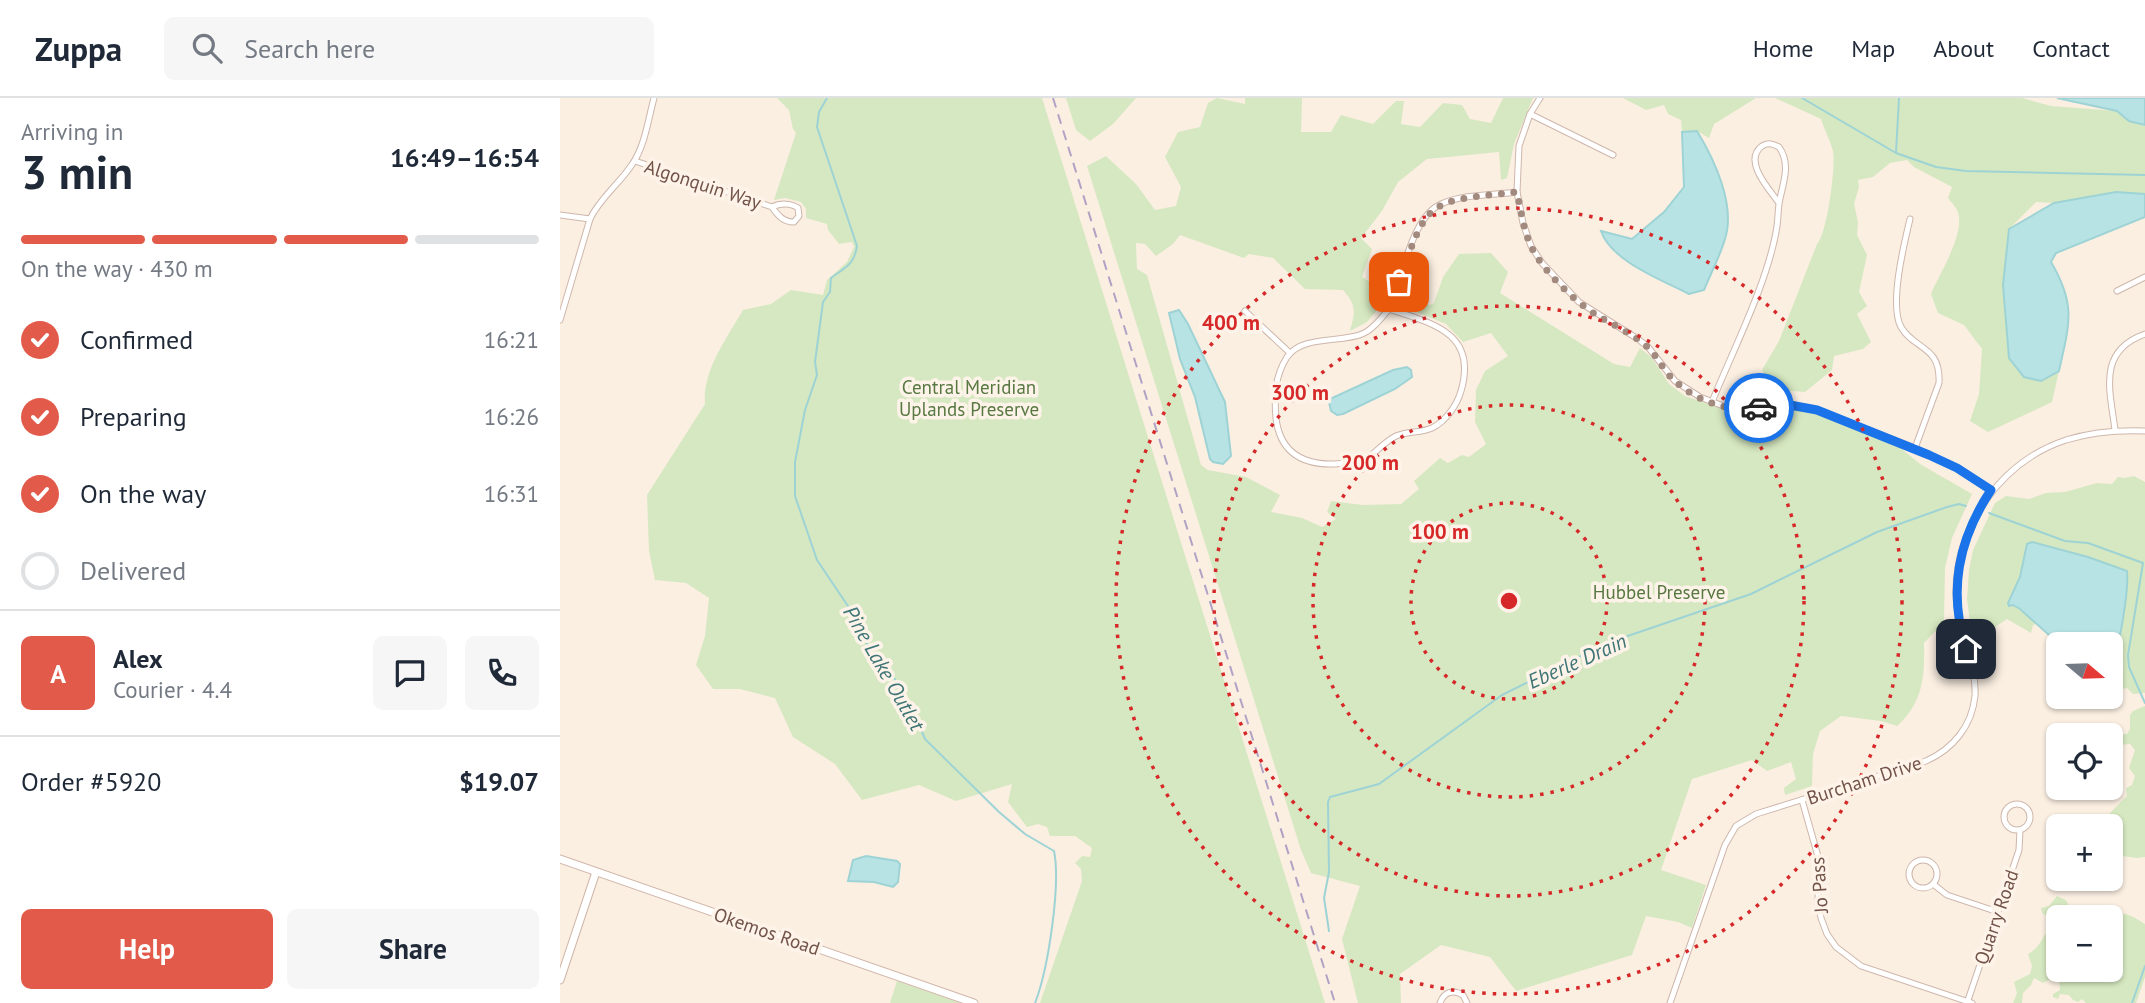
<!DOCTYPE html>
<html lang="en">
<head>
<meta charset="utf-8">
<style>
	:root { --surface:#fff; --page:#f6f6f7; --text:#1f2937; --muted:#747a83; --line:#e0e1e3; --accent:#e25a4a }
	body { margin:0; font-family:"PT Sans",sans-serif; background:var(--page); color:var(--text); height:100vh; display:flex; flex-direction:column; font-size:26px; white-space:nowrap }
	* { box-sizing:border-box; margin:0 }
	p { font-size:23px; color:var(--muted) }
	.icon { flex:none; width:38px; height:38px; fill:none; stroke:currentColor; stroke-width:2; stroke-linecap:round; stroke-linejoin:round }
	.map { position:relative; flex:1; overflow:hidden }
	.sheet { display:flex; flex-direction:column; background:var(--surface); width:560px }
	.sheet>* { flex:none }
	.needle { width:46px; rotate:109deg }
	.fabs { position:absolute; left:1486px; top:534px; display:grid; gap:14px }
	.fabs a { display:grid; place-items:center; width:77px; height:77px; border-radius:10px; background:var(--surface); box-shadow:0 2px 5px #0004; font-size:35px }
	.pin { position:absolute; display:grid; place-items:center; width:60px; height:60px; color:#fff; margin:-30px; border-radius:14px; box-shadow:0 4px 10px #0006 }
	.courier { position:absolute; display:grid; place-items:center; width:70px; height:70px; margin:-35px; border:5px solid #1a73e8; border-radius:50%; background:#fff; color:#222; box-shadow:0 2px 9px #0007 }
	.head em { font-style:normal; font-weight:700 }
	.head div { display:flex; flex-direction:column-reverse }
	.head { display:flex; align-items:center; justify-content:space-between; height:119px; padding:0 21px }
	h1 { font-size:46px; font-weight:700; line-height:52px }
	.bar { display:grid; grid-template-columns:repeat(4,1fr); gap:10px 7px; align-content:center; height:84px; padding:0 21px }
	.bar i { height:9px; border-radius:5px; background:var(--line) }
	.bar .on { background:var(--accent) }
	.bar p { grid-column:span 4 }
	.line { display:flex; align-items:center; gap:18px; padding:0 21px; border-top:2px solid var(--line) }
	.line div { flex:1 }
	.round { display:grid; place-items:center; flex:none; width:74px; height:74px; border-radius:10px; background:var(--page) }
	ol { padding:0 21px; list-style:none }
	li { display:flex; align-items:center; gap:21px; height:77px }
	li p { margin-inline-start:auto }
	li .icon { padding:7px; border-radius:50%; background:var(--accent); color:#fff; stroke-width:4 }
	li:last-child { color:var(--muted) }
	li i { width:38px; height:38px; border:4px solid var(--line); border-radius:50% }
	.primary-button { display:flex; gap:14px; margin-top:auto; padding:14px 21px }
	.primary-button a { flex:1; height:80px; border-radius:10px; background:var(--accent); color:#fff; font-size:28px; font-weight:700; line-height:80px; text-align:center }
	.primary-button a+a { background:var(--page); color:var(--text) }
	header { display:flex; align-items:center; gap:42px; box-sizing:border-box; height:98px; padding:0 35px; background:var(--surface); border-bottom:2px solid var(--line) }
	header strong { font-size:33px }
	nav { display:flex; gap:38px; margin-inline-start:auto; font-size:24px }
	.search { width:490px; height:63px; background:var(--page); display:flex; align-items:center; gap:18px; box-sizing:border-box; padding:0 24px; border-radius:10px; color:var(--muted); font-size:26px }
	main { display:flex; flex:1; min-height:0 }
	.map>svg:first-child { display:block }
	.green { fill:#d6e8c1; fill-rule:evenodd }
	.water { fill:#b8e3e4; stroke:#9ed3d5; stroke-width:2 }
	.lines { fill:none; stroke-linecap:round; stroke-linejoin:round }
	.stream { stroke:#9ed3d5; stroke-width:2 }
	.street-casing { stroke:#ceb7ac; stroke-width:7 }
	.secondary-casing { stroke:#d1b6a9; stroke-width:9 }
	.street { stroke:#fff; stroke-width:5 }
	.secondary { stroke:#fff; stroke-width:7 }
	.rail { stroke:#b0a2c4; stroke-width:2; stroke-dasharray:10 7; stroke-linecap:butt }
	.done { stroke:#a28a7f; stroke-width:7; stroke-dasharray:0 12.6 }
	.route { stroke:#1a73e8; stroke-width:9 }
	.ring { fill:none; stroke:#d62828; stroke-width:3.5; stroke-dasharray:3.5 7 }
	.labels { text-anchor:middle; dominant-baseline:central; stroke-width:7; stroke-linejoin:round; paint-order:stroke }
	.street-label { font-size:19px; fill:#725349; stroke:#fef3e8 }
	.park-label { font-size:19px; fill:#587842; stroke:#fef3e8 }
	.water-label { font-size:21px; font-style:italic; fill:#3e7577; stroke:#fef3e8 }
	.centre { fill:#d62828; stroke:#fef3e8; stroke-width:3.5 }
	.ring-label { font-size:21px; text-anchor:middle; font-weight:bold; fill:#d62828; stroke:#fef3e8; stroke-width:7; stroke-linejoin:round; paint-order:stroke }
</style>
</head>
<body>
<header>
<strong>Zuppa</strong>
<div class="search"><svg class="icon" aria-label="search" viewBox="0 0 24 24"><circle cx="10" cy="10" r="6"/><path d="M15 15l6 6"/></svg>Search here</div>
<nav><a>Home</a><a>Map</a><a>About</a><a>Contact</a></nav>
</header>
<main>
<section class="sheet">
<div class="head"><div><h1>3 min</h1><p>Arriving in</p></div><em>16:49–16:54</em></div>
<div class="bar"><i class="on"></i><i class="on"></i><i class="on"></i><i></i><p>On the way · 430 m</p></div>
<ol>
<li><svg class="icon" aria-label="check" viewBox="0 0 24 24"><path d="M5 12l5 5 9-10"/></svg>Confirmed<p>16:21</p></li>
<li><svg class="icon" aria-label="check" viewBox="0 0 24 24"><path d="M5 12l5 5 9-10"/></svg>Preparing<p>16:26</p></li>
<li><svg class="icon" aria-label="check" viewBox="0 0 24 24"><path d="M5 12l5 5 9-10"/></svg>On the way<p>16:31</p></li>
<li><i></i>Delivered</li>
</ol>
<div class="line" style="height:126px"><b class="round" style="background:var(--accent);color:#fff">A</b><div><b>Alex</b><p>Courier · 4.4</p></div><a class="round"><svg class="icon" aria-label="chat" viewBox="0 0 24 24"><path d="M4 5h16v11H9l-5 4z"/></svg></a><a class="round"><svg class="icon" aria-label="phone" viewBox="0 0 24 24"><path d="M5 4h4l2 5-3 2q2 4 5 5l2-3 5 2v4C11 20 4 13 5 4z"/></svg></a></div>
<div class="line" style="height:91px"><div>Order #5920</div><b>$19.07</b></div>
<div class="primary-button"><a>Help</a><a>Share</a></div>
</section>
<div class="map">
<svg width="1585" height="905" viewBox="0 0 1585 905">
	<rect width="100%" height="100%" fill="#fbefe2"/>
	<g class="green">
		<path d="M217,0h265l283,905h-285l42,-122 -1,-12 -6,-6 7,-7 8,1 2,-9 -17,-12h-25l-3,-9 -9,-3 -11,3 -19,-25 4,-18 -56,17 -37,-16 -57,15 -27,-36 -42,-27 -18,-39 -35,-9h-27l-17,-24 9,-29 4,-38 -23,-15 -31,-3 -6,-29 -2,-56 58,-91c-3,-33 22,-66 38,-94l28,-6 20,-14 32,5 4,-15 20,-18 7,-15 -2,-5 -13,2 -11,-14 -1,-6 -21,-6v-9l-5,-7 -16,-4 -11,2 22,-67 -3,-4 -4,-19z"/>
		<polygon points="506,0 576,0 553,26 530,43 516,32"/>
		<path d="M657,0l28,6v-6h57l-1,34h30l10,-17 32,9 23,-23h8l-3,23 19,3 23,-24 19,2 8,14 21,4 12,-25h30l-19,46 -7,34 -6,2 -2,-28 -72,7 -29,23 -16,29 -21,27 11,11 -10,28 16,10 8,12 -19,23 -17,9c5,-19 7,-25 -7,-41l-38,-1 -32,-31 -24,-4 -5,4 -64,-23 -7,9 -17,12 -11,-12 -9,-1 1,26 10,6 54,190 7,5 38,7 34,18 -9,17 31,6 20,9 14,-8 -9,-7 4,-11 32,4 38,-1 18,-15 -5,-8 26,-23 8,5 14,-8 7,2 17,-13 -11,-22 1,-32 9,-19 23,-15 -17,-23 -28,9 -17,-18 -44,-18 4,-10 24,9 4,-2 9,-26 16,-23 32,-1 17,19 -8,21 114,71 16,3 10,-19 12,10 17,26 16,12 47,16 18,2 42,-5 27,6 79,31 22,18 52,30 -20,44 -7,30 -1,54 -20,21c1,33 -1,60 -27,83l-16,-5 -40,-5 -21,15 -7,23 -1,32 -27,9 -1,-7 12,-9 -5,-17 -24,9 -15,-11 -60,19 -31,91 45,15 -14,43 -14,-6 -32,-6 -14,39 -116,36 -26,-34 -49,-12 -41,29 1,29h-43l-16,-64 18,-53 -49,-13 -10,-23 -214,-684 19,-10 30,28 19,26 21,-4 5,-19 -16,-30 13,-25 22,-5 8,-24z"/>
		<polygon points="1063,0 1196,0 1154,26 1149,40 1137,33 1122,34 1121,22 1108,16 1104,7 1086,12"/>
		<path d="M1215,0h247l29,8 66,5 12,10 16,4v69l-29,-2 -62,11 -18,-1 -27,27 32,152 18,-10 -7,31 -64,30 -18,-11 9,-27 3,-45 -18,-24 -26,-12 -7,-19c9,-22 34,-59 27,-82 -2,-5 -7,-10 -10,-14l4,-11 -38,-20 -7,-7 -17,3 -17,14 -15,3 1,7 -5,17 4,18 -1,13 10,20 -8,37 8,14 -10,8 14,28 -8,7 -29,7 -2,14 -27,22 -25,-2 -18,4 8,-12 -8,-12 17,-29 38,-97c10,-9 19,-79 16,-93 -3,-11 -9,-22 -12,-32z"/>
		<polygon points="1574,378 1585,384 1585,595 1573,596 1567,590 1559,592 1551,585 1554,577 1551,573 1553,566 1564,513 1567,473 1528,459 1472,444 1463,461 1464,468 1460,479 1448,505 1449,508 1453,507 1470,519 1476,526 1473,527 1471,535 1447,521 1420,539 1412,539 1407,501 1409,472 1413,452 1435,405 1446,398 1469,401 1486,395 1505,394 1537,385 1552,386 1558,379 1565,380"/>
		<polygon points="1585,608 1585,759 1577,760 1562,758 1556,764 1551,763 1550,728 1540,728 1546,719 1567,698 1566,690 1572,687 1575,678 1569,670 1575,652 1570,646 1551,648 1551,637 1567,636 1570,631 1570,617 1573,613"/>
		<path d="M1497,798l9,4 3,6 16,7 8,-6 19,9c12,-7 23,2 33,8v53l-9,26h-50l-4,-4 -4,3 -5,-2 -4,-5 -9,-1 -2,5 -5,-2v-3l7,-4 -1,-12h-7l-9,5 -9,-5 -3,7 -8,8 -1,10h-9l4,-10 -3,-11 16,-8 2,-8 -4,-12c15,-8 11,-16 23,-26v-9l-9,-6 -1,-5 8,-2zM1498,819h52v53h-52z"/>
		<polygon points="337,883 401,905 330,905"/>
	</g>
	<g class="water">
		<polygon points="1497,0 1585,0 1585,27 1569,23 1557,13"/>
		<path d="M1137,33c17,28 39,74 28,108 -5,17 -14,34 -21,51l-15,4c-27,-14 -78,-33 -88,-63l31,8 32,-27 20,-25 -2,-55z"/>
		<path d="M1556,94l29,2v23l-89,36 -5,9c26,44 18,63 8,109l-18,10 -17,-4 -15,-19 -6,-73 6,-56 45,-26z"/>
		<polygon points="619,212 628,226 665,304 671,358 663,366 653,364 650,361 635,299 620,261 609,215"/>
		<polygon points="847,269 851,272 852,279 835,291 783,316 777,317 771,313 769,304 772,300 833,272"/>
		<path d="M1472,444l56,15 39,14c2,19 -8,80 -16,95l-1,-22h-51l-39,-35 -7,-4 -4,1 -1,-3 12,-26 7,-33z"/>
		<polygon points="306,758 337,763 340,766 338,784 333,789 314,784 288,783 293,762"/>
	</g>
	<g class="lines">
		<g class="stream">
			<path d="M267,0l-8,14 -2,15 40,119c-3,19 -11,21 -26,32l-1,14 -7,10 -8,60 2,13 -12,35 -10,52v34l22,64 39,58 18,42 20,17 8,23 13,15 10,24 74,73 26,22 29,17c7,34 -6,119 -19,152"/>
			<polyline points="1242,0 1336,55 1376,69 1406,73 1585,77"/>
			<polyline points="1336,55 1339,0"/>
			<polyline points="1429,415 1505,443 1528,445 1583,465 1568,557 1569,569 1585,605"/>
			<polyline points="769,833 764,800 769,774 768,704 770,699 819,686 942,597 1029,554 1053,543 1191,496 1317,434 1387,409 1399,406 1406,408"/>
			<polyline points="1572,905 1585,868"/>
		</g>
		<defs>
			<g id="street">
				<polyline points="980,0 970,16 959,48 957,94 963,125 971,148 982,165 1019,204 1078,241 1088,249 1115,283 1140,299 1171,311 1184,312 1230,307 1257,312 1355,350 1397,370 1431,392"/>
				<polyline points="970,16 1053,57"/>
				<path d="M75,63l137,46c8,-4 19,-4 26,1l1,8 -5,6c-10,0 -16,-6 -22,-15"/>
				<polyline points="0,117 30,121"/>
				<path d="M1350,121c-6,25 -21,86 -9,108 13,23 40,18 38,56l-24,65"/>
				<polyline points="1557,193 1585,179"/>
				<path d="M829,211c-7,8 -16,21 -27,25 -21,9 -60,1 -75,23 -12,19 -13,38 -11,61 4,35 27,47 59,46 10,-1 23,-1 32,-6 10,-6 17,-16 29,-22 12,-5 25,-3 36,-8 14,-7 25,-23 29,-37 17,-58 -29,-68 -72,-82 13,-29 22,-92 52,-105 22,-10 52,-9 76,-12"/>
				<polyline points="685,213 730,255"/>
				<path d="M0,222l30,-101c10,-21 28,-34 41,-53 14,-19 17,-46 23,-68"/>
				<path d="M1152,304c21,-52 57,-122 65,-176 1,-7 1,-15 2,-22 3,-19 13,-39 0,-57 -6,-3 -11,-5 -17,-1 -20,15 8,44 17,57"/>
				<path d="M1555,332c-5,-40 -18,-79 30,-96"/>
				<polyline points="1242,702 1259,762 1258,804 1261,820 1267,836 1276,849 1301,868 1412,905"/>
				<circle cx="1457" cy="719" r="13"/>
				<circle cx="1363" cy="776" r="14"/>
				<polyline points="1373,786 1387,797 1438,814"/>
				<path d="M880,905c4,-11 13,-14 23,-8l4,8"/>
				<path d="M1110,905l55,-158 11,-19 20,-12 170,-53c27,-12 46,-35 49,-65 2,-33 -18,-66 -19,-100 -2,-68 44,-134 110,-156 26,-8 52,-10 79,-9"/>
				<polyline points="1407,905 1459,752 1460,732"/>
			</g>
			<g id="secondary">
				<polyline points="0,761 414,905"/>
				<polyline points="0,882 36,774"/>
			</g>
		</defs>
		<use href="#street" class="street-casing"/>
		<use href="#secondary" class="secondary-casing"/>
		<use href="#street" class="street"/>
		<use href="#secondary" class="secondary"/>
		<polyline class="rail" points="493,0 775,905"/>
	</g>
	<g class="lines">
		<path class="done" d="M839,184c29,-86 30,-80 118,-90 4,18 6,36 13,52 11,25 42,55 65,70 16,10 35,18 50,31 10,8 15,19 23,29 22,25 59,39 91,34"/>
		<path class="route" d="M1199,310l31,-3 27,5 112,45 28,13 34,22c-33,50 -43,101 -25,159"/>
	</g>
	<g class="ring">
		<circle cx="949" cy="503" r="98"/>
		<circle cx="949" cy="503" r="196"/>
		<circle cx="949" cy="503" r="295"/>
		<circle cx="949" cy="503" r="393"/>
	</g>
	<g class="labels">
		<g class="street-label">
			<text transform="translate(143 86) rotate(18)">Algonquin Way</text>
			<text transform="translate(1304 682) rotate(-18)">Burcham Drive</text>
			<text transform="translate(1259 787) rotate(-94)">Jo Pass</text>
			<text transform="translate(1436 819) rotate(-71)">Quarry Road</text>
			<text transform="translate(207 833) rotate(19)">Okemos Road</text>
		</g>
		<g class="park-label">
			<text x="409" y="289">Central Meridian<tspan x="409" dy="22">Uplands Preserve</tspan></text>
			<text x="1099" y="494">Hubbel Preserve</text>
		</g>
		<g class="water-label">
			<text transform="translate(1017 563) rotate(-24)">Eberle Drain</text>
			<text transform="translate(324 570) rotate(60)">Pine Lake Outlet</text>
		</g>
	</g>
	<circle cx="949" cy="503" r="10" class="centre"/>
	<g class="ring-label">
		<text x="671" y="232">400 m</text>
		<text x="740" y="302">300 m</text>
		<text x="810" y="372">200 m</text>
		<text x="880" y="441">100 m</text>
	</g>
</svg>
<div class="fabs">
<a><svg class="needle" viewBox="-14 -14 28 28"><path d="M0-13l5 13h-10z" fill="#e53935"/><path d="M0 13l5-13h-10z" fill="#747a83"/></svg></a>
<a><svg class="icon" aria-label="locate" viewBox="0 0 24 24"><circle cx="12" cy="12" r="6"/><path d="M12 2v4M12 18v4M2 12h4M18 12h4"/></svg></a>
<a>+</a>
<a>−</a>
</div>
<div class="pin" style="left:839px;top:184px;background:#ea580c"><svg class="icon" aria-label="bag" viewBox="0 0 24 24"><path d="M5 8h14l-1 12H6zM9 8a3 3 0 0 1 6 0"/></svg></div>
<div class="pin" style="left:1406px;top:551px;background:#1f2937"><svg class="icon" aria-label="home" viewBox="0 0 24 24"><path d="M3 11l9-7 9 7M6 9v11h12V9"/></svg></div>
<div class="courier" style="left:1199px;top:310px"><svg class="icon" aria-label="car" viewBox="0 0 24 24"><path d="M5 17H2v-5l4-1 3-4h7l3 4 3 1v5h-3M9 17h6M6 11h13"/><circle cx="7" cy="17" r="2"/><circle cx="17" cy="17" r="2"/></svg></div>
</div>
</main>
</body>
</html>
